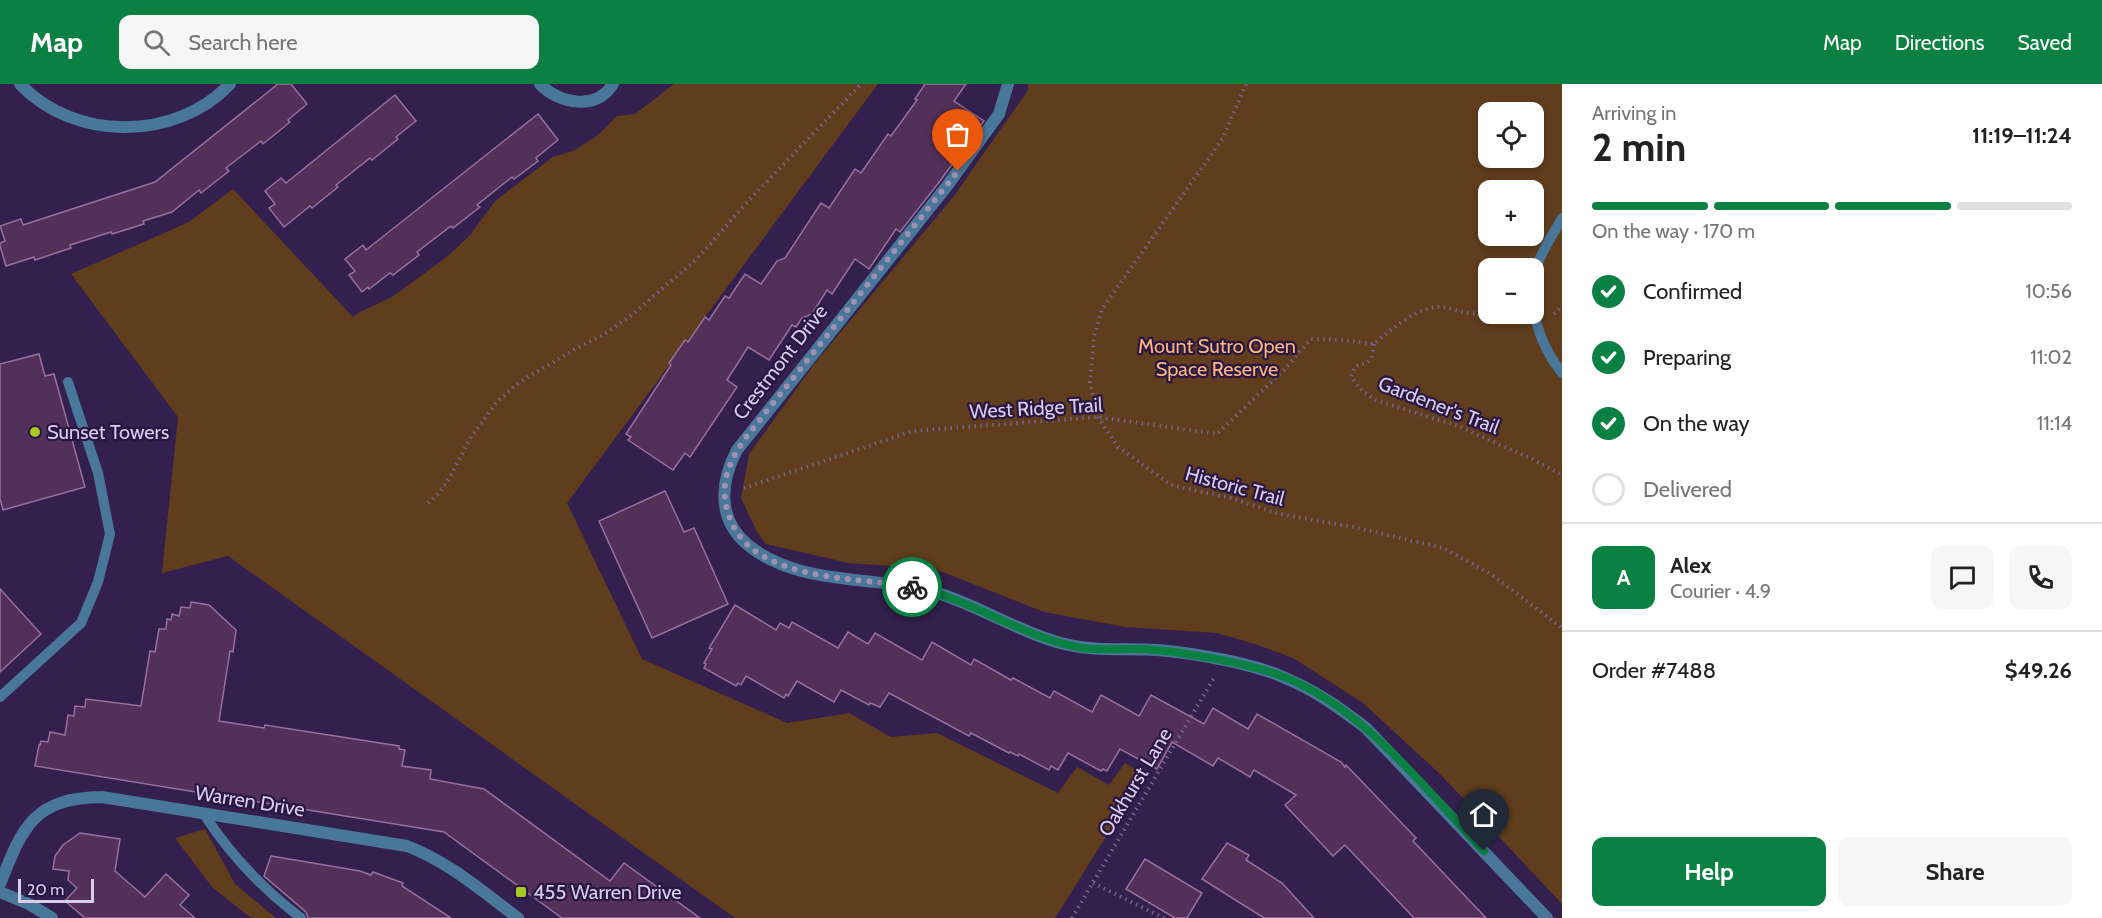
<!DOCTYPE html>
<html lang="en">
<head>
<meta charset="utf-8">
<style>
	:root { --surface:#fff; --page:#f6f6f6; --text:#222; --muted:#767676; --line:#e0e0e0; --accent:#0b8043 }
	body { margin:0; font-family:Cabin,sans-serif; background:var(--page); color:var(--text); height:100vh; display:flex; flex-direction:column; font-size:22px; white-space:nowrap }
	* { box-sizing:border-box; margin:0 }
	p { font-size:20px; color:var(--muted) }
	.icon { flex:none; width:33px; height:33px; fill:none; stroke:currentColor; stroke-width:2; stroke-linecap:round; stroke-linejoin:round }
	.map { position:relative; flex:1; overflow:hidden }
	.details { display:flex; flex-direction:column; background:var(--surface); width:540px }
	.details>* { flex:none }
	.fabs { position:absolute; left:1478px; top:18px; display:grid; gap:12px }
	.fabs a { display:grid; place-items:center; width:66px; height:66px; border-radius:12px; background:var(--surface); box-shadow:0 3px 9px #0003; font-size:30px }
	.scale { position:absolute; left:18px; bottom:15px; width:76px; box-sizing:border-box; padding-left:6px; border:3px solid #d8ceeb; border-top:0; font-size:16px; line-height:21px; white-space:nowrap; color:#d8ceeb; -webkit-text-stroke:4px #2a1643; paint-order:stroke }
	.pin { position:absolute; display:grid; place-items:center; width:51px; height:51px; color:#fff; margin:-62px -26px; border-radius:50% 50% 50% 0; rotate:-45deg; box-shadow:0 0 6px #0007 }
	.pin .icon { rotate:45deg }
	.courier { position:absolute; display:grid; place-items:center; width:60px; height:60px; margin:-30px; border:4px solid #0b8043; border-radius:50%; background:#fff; color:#222; box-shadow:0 2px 8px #0007 }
	.overview em { font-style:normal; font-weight:800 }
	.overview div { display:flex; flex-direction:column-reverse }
	.overview { display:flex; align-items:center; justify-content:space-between; height:102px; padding:0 30px }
	h1 { font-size:39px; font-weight:800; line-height:45px }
	.bar { display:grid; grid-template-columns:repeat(4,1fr); gap:9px 6px; align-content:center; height:72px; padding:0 30px }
	.bar i { height:8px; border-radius:4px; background:var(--line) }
	.bar .active { background:var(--accent) }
	.bar p { grid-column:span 4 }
	.line { display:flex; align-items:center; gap:15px; padding:0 30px; border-top:2px solid var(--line) }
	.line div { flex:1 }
	.round { display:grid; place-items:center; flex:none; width:63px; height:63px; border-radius:12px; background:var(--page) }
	ol { padding:0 30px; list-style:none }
	li { display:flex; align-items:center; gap:18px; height:66px }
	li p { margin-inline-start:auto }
	li .icon { padding:6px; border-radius:50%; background:var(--accent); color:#fff; stroke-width:4 }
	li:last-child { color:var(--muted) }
	li i { width:33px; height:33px; border:3px solid var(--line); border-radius:50% }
	.cta { display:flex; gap:12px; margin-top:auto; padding:12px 30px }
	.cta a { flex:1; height:69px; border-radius:12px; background:var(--accent); color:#fff; font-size:24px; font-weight:800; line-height:69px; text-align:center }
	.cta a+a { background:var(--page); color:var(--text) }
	header { display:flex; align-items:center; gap:36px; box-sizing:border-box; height:84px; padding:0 30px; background:var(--accent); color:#fff }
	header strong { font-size:28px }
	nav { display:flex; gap:33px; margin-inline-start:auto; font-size:21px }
	.search { width:420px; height:54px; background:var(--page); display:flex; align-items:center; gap:15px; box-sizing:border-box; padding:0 21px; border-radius:12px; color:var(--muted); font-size:22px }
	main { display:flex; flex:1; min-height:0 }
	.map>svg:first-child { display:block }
	.green { fill:#603d1d; fill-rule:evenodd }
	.building { fill:#533059; stroke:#97709e; stroke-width:1.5 }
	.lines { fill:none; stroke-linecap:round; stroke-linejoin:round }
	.path { stroke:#74648b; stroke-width:4; stroke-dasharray:1.5 4.5; stroke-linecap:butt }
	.service { stroke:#497799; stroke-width:10 }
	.minor { stroke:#497799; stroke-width:12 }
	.done { stroke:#9f91b4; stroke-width:6; stroke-dasharray:0 10.8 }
	.route { stroke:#0b8043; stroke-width:8 }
	.poi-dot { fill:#a7c820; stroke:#2a1643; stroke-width:2 }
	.labels { text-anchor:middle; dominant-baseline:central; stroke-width:4.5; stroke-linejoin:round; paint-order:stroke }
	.park-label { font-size:20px; fill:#f9b67d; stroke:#2a1643 }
	.street-label { font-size:20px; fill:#d8ceeb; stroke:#2a1643 }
	.poi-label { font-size:20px; fill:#d8ceeb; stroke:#2a1643; text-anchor:start }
</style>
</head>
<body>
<header>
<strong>Map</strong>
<div class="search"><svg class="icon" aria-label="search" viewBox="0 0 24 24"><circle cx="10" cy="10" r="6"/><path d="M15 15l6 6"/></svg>Search here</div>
<nav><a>Map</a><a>Directions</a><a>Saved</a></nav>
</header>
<main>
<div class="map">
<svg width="1562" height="834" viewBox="0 0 1562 834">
	<rect width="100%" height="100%" fill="#34204e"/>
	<g class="green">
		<polygon points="674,0 878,0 567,419 642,575 787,639 849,629 891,653 937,649 1058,709 1077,683 1109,701 1125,679 1145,691 1055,834 735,834 228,472 162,489 178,333 71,190 189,138 233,105 353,233 360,228 392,213 448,172 470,151 495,117 545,79 553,73 575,66 598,51 617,32 635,30"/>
		<path d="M1028,0h534v820l-121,-129 -78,-72 -70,-45 -35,-13 -41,-12 -92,-6 -81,-15 -109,-43 -86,-6 -83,-19 -9,-12 -16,-34 8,-44 66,-91 139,-167 74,-106zM1488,28h45v46h-45zM1488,106h45v46h-45zM1488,184h45v46h-45z"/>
		<polygon points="205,745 235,800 276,834 251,834 212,803 175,754"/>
	</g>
	<g class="building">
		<polygon points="278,0 291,0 307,20 288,36 290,38 263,60 261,57 226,84 229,87 201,109 199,106 172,128 143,137 144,140 112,150 111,148 70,161 71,164 35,176 34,173 6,182 0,162 0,159 5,157 0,142 21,135 23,141 155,98"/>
		<polygon points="925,0 966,0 954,17 984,37 940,97 900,148 896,145 869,185 855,175 832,210 827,206 812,230 802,234 796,243 792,241 769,276 748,263 727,296 737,303 690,373 685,369 673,386 628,356 631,353 626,350 671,281 669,279 685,256 688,258 705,233 709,236 725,212 729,214 745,190 761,200 777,177 785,174 821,119 829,124 855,85 861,89 888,50 891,52 917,16 915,15"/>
		<polygon points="395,11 416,37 396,53 398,55 372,76 370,74 336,101 338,103 312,124 310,122 284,143 269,124 275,120 265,107 281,94 286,99"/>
		<polygon points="538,30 558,56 536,74 538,77 514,95 512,93 477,121 480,123 453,144 451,142 417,168 419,171 393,191 390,189 369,205 368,203 362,208 349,191 355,187 345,175 363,161 366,166"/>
		<polygon points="39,270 45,292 54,290 85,403 3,426 0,415 0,280"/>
		<polygon points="665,407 684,448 694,444 728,520 652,554 599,437"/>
		<polygon points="0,505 41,550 0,588"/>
		<polygon points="191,518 209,521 236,546 233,568 230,567 219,637 264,644 265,641 399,662 399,665 405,666 402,682 431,686 430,695 484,705 610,797 624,779 700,834 562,834 444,748 35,682 39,661 40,661 41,657 48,658 50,648 65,651 68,631 74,632 75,622 85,623 86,615 141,622 150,567 155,568 159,545 166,545 167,535 171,536 172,530 179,532 181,523 190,524"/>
		<polygon points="735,521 776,546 780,539 789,544 792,538 838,564 848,548 868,560 875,549 922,576 932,558 971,581 974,575 1011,596 1013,594 1050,614 1054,607 1092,628 1101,611 1139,632 1151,611 1204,640 1213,624 1248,645 1257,630 1341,678 1345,683 1346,681 1416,754 1413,757 1486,834 1414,834 1345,761 1333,772 1285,721 1296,711 1254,686 1250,693 1218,674 1213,682 1172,658 1157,685 1120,665 1107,687 1103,685 1101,687 1068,669 1058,686 1051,682 1049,686 1019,670 1018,672 1010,668 1009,669 971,649 969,652 889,609 880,623 870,619 869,621 841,606 834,618 797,597 788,612 786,610 784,614 746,592 741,601 738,599 736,602 704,584 706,580 704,579 712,565 709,564"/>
		<polygon points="80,749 120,755 115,787 145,813 166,790 189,811 180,821 195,834 85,834 65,817 77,804 68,796 69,787 53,785 55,772 63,761"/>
		<polygon points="1227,759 1249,771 1246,776 1282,799 1314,834 1264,834 1202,795"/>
		<polygon points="271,772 360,787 371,791 373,788 403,799 402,802 451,834 308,834 306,828 264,792"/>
		<polygon points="1145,775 1202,809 1187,834 1175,834 1126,805"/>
	</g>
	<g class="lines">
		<g class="path">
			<polyline points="1246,0 1223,54 1102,225 1094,253 1090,298 1098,333 1118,363 1171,401 1231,414 1279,430 1353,443 1443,464 1491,490 1562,544"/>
			<polyline points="1554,230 1562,222"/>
			<path d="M1374,260c-2,15 -2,19 -19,22l-4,10 8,12 16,12 83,26 72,32 32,17"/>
			<path d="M744,404l169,-57 185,-14 119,17 68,-65 26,-30 32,1 31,4c16,-14 43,-37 64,-37 17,0 33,12 50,3"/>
			<polyline points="428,419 439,409 450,393 470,355 495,320 512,304 529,292 579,263 605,250 633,230 697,175 750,115 861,0"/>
			<polyline points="1093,799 1164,834"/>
			<polyline points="1072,834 1215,592"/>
		</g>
		<g class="service">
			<path d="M1562,134c-8,15 -18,29 -24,45 -13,38 0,80 24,110"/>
			<polyline points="0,613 81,539 98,498 110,450 98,389 68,298"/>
			<path d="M204,730c26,41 58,74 97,104"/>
		</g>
		<g class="minor">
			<path d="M20,0c55,58 156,57 210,0"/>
			<path d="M540,0c19,20 57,27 73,0"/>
			<path d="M1008,0l-9,30 -52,72 -210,264c-17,32 -20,70 11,95 46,38 114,32 170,43 49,10 91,40 139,54 33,10 66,6 100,8 36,3 96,13 128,28 30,12 56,31 81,50l181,190"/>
			<path d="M0,800c23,-58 34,-86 102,-87l305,49c42,16 76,46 111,72"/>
			<polyline points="0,808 29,820 52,834"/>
		</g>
	</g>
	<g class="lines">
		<path class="done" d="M912,503c-57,-11 -160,-4 -183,-71 -11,-31 0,-55 18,-80l211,-265"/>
		<path class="route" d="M912,503c57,11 105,47 161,59 19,5 40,3 59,3 18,0 37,2 54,5 32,5 67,11 98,23 80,31 142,113 200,174"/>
	</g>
	<g class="poi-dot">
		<circle cx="35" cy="348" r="6"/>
		<rect x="515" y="802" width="12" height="12" rx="3"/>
	</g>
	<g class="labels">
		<g class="park-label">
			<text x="1217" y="262">Mount Sutro Open<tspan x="1217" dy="23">Space Reserve</tspan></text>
		</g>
		<g class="street-label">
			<text transform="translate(780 278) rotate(-52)">Crestmont Drive</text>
			<text transform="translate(1439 321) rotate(21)">Gardener's Trail</text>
			<text transform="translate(1036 324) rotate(-3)">West Ridge Trail</text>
			<text transform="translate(1235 402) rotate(15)">Historic Trail</text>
			<text transform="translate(1135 698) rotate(-59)">Oakhurst Lane</text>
			<text transform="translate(250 717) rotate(9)">Warren Drive</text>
		</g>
		<g class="poi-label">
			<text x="47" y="348">Sunset Towers</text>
			<text x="533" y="808">455 Warren Drive</text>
		</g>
	</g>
</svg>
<div class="fabs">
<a><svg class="icon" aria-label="locate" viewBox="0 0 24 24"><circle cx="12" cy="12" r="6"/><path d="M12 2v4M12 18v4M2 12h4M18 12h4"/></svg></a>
<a>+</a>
<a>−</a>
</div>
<div class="scale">20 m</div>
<div class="pin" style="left:958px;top:87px;background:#ea580c"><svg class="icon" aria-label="bag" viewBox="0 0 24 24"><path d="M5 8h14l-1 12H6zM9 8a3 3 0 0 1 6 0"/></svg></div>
<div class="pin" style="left:1484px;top:767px;background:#1f2937"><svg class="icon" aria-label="home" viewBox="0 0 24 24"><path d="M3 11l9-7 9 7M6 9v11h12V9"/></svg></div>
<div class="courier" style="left:912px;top:503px"><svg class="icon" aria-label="bike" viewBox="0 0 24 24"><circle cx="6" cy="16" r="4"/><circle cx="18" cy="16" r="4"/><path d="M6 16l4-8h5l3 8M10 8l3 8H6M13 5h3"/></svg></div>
</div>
<section class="details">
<div class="overview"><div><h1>2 min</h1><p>Arriving in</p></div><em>11:19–11:24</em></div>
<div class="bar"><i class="active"></i><i class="active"></i><i class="active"></i><i></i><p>On the way · 170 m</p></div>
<ol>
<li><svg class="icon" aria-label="check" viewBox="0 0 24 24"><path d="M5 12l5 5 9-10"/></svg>Confirmed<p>10:56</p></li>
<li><svg class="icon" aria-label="check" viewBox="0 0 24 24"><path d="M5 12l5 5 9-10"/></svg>Preparing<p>11:02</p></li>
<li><svg class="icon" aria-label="check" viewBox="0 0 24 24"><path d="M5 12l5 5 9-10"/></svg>On the way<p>11:14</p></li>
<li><i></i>Delivered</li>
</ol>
<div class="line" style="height:108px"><b class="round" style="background:var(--accent);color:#fff">A</b><div><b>Alex</b><p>Courier · 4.9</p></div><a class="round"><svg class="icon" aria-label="chat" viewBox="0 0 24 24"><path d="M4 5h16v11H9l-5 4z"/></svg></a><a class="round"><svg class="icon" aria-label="phone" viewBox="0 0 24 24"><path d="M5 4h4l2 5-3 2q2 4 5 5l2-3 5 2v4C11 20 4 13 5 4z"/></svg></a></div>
<div class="line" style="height:78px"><div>Order #7488</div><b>$49.26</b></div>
<div class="cta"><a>Help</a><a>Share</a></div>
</section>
</main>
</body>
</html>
